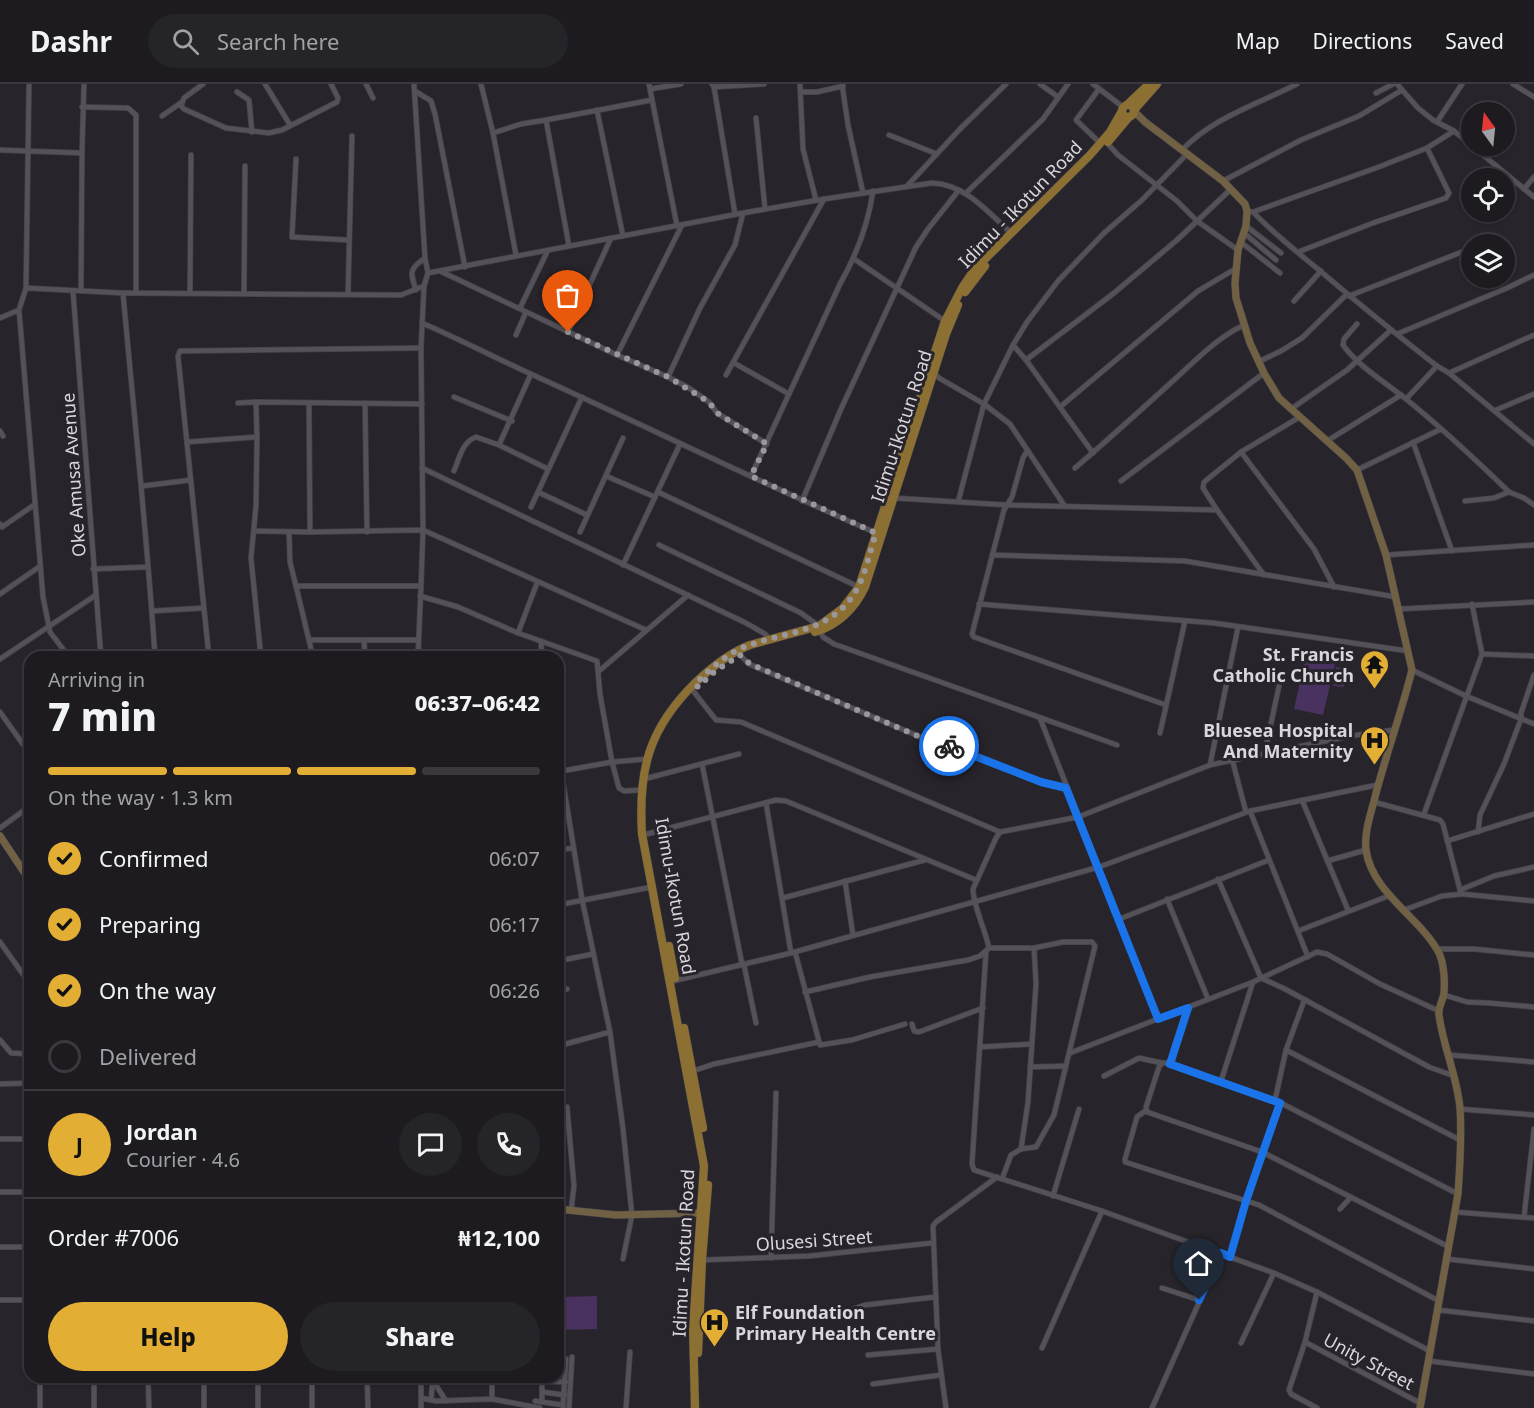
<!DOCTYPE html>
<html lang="en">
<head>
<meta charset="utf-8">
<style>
	:root { --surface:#1d1b20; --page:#252429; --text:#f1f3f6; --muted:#a0a1a5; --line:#3b393e; --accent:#e2ae34 }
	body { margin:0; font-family:"Noto Sans",sans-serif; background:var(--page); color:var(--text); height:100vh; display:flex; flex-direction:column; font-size:22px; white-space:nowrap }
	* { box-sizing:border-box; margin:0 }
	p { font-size:20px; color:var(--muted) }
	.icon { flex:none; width:33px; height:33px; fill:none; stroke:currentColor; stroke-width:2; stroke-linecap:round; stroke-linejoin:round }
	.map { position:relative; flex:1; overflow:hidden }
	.side { position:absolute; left:24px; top:567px; width:540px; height:732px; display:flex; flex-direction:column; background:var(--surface); border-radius:18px; box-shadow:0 2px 4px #0004,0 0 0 2px var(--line) }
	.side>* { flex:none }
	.needle { width:39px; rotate:345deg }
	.tools { position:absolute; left:1461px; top:18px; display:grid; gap:12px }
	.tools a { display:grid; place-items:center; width:54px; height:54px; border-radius:50%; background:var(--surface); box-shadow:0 2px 4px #0004,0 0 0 2px var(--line); font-size:30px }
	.pin { position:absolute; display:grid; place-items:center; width:51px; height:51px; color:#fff; margin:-62px -26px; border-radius:50% 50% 50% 0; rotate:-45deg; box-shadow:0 0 6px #0007 }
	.pin .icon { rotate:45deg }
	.courier { position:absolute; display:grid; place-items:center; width:60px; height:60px; margin:-30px; border:4px solid #1a73e8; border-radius:50%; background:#fff; color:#222; box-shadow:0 2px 8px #0007 }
	.head em { font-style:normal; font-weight:800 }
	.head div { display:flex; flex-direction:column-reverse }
	.head { display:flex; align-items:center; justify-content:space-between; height:102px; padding:0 24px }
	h1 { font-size:39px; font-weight:800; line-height:45px }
	.bar { display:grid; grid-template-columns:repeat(4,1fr); gap:9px 6px; align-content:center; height:72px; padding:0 24px }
	.bar i { height:8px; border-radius:4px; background:var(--line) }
	.bar .selected { background:var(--accent) }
	.bar p { grid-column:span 4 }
	.line { display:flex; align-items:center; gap:15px; padding:0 24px; border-top:2px solid var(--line) }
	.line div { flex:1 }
	.round { display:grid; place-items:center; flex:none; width:63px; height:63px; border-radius:32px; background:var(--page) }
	ol { padding:0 24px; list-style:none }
	li { display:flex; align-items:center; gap:18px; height:66px }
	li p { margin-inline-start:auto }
	li .icon { padding:6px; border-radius:50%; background:var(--accent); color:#111; stroke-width:4 }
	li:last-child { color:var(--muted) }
	li i { width:33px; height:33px; border:3px solid var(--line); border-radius:50% }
	.cta { display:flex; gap:12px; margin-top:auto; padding:12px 24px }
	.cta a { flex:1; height:69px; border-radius:36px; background:var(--accent); color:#111; font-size:24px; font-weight:800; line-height:69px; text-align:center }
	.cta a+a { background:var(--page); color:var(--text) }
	header { display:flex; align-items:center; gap:36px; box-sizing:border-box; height:84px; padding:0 30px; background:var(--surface); border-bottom:2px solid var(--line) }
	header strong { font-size:28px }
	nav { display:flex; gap:33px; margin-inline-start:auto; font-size:21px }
	.search { width:420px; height:54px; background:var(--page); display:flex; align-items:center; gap:15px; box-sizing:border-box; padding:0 21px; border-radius:33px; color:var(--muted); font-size:22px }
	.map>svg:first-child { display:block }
	.pitch { fill:#493160 }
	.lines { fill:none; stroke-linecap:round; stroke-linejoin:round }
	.street-casing { stroke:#444247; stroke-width:6 }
	.secondary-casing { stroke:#444247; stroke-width:8 }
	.primary-casing { stroke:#444247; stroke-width:9 }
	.street { stroke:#545158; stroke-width:4.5 }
	.secondary { stroke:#706145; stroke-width:7 }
	.primary { stroke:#8c7033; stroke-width:8 }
	.done { stroke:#9b989d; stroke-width:6; stroke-dasharray:0 10.8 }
	.route { stroke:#1a73e8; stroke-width:8 }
	.labels { text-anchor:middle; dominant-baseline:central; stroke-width:6; stroke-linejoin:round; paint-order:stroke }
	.street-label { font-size:18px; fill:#d9d7db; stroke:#27242b }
	.poi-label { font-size:18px; font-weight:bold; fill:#d9d7db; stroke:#27242b; text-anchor:end }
</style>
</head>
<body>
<header>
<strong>Dashr</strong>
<div class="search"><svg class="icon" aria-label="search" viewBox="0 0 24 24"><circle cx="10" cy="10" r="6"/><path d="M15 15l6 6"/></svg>Search here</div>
<nav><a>Map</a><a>Directions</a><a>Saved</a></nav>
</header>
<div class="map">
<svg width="1534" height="1324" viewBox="0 0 1534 1324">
	<rect width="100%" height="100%" fill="#27242b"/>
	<g class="pitch">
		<polygon points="1305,574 1335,580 1323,631 1294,625"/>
		<polygon points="1336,583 1346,585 1344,603 1333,602"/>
		<polygon points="597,1212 597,1245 558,1246 558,1213"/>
	</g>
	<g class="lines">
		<defs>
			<g id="street">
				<polyline points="203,0 184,14 181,22 184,25 226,44 269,49 282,46 337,18 338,14 331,0"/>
				<polyline points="265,0 290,41"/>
				<polyline points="366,0 373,14"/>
				<polyline points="481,0 493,49"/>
				<polyline points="649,0 677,142"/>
				<polyline points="712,0 714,3 735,130"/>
				<polyline points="800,0 803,65 816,116"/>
				<polyline points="842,0 848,41 863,109"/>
				<polyline points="1040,0 1058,13"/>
				<polyline points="1093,0 1123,23"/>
				<polyline points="1397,0 1418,24 1433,36 1454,47 1534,113"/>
				<polyline points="1513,0 1534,13"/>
				<polyline points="714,3 764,0"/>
				<polyline points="650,5 681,0"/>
				<polyline points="1099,5 1076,36 1100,59"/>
				<polyline points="415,7 431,17 435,30 465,183"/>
				<polyline points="237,8 249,16 252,48"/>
				<polyline points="801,8 817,8 843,2"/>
				<polyline points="1376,9 1393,0"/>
				<polyline points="82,23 128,24 136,31 136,209"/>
				<polyline points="597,26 623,152"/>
				<polyline points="162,32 182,18"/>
				<polyline points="756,34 765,125"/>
				<polyline points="546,36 652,16"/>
				<polyline points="1437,38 1462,0"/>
				<polyline points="889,51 937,70"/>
				<polyline points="1107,59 1118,71 1177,117 1197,137 1238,166"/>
				<polyline points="0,66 82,69 81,207"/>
				<path d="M1182,66c30,-32 76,-46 115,-66"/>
				<polyline points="82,69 84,0"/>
				<polyline points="296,75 292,153 348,156"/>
				<polyline points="1223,97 1301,56 1359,32 1402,6"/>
				<polyline points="907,102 960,45 1006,0"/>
				<polyline points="1524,105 1534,93"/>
				<polyline points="966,109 1043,35 1068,0"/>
				<path d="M1247,127l6,1c20,21 43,39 66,58 39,33 78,65 118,96l12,7 85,71"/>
				<polyline points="1253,128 1376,84 1427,64 1454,47"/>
				<polyline points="1246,142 1281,169"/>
				<polyline points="1244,149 1276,176"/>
				<polyline points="1242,159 1280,189"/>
				<polyline points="1298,168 1373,139 1446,114 1449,109 1427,64"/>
				<polyline points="516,171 493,49 521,40 546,36 569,162"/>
				<polyline points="854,175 945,237"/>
				<polyline points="442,188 617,271 682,141"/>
				<path d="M428,189l315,-60 81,-14 108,-16c33,1 56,29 79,50"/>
				<polyline points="26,204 29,0"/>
				<path d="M416,206c-6,-18 -7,-21 9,-32"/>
				<polyline points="73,207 101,573"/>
				<polyline points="123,209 401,211 424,202"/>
				<polyline points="190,209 191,71"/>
				<polyline points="244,209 245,82"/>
				<polyline points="348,210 352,52"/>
				<polyline points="1349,212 1472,164"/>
				<polyline points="1294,217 1321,187"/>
				<polyline points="520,224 548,166"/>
				<polyline points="19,226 43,513 50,548 69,573"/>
				<path d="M0,234l19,-8 7,-22 97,5c11,122 24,242 32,364"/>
				<path d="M422,239c37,16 74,35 111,52 115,52 228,108 343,158"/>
				<path d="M1357,240l-13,15 -1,6c16,22 42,37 63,54 36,29 70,61 103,93l-15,6 -29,3"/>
				<polyline points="568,248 611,154"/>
				<polyline points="1397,250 1507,204 1534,191"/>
				<polyline points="516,251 526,228"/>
				<polyline points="1013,261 1026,276 1093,369"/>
				<polyline points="617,271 668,293 689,304 709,318 717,329 767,360"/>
				<polyline points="1026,276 1114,209 1177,156 1231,105"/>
				<polyline points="1258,278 1281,267 1302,254 1347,210"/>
				<polyline points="734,279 789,310"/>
				<polyline points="934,289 939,294 984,320 1010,340 1064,421"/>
				<polyline points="1449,289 1534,251"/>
				<polyline points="726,291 824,115"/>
				<polyline points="668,293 700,224 735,161 743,129"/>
				<polyline points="454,313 512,337"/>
				<polyline points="1406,315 1437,282"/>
				<polyline points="238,319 256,318"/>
				<polyline points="365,319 367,448"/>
				<polyline points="309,320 310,448"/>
				<polyline points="1060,323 1198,207 1235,185"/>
				<polyline points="1291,325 1347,286 1391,246"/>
				<polyline points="1496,326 1534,310"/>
				<polyline points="0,347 3,352"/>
				<polyline points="257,353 256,422 251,474 261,573"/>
				<polyline points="1327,357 1401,311"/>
				<polyline points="187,358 257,353 256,318 422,320"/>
				<polyline points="1413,358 1452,467"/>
				<polyline points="499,361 531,290"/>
				<polyline points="1027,367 1023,374 1012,413 1004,426 972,550 974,553 1166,621"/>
				<polyline points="1241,368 1314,465 1334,503"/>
				<polyline points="422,384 746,539 765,550 770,555"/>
				<path d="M1075,384c34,-29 67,-59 100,-89 21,-19 43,-42 69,-54"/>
				<polyline points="1357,386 1441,345"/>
				<path d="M454,387c5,-12 8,-29 22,-34l23,8 49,24"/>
				<polyline points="606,392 655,413"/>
				<path d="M751,392l89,-192c17,-30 28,-58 33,-93"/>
				<polyline points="1121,397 1264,289"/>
				<polyline points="142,402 191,396"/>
				<polyline points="538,408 587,431"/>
				<polyline points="658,408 859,503"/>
				<polyline points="1509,408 1524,414 1534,421"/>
				<polyline points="894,414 1007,421 1217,426 1264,491"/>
				<polyline points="802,417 841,325 916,163 928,145 959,106"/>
				<polyline points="958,418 984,320 1013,261 1027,238 1058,197 1104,149 1142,116 1187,70"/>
				<polyline points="531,423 582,313"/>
				<polyline points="1217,426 1203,404 1204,398 1241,368 1298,334"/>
				<polyline points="0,440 2,443 34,421"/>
				<polyline points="254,447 310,448 423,446 646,546"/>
				<polyline points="289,448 290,478 296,502"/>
				<polyline points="580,448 623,354"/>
				<polyline points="659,461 801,529 819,542"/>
				<polyline points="992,471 1185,477 1396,513"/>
				<polyline points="1386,471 1534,461"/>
				<polyline points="623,481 680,360"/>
				<polyline points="93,485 148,483"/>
				<polyline points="0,510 39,483"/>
				<polyline points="420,512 458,523 518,549 597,577 600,610 612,678 619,704 624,707 642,706"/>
				<polyline points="979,520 1214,539 1408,567"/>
				<polyline points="1399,525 1534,518"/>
				<polyline points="152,527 204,524"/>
				<polyline points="820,547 823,553 834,560 1117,661"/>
				<polyline points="518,549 537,499"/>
				<polyline points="310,556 418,556"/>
				<polyline points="364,556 365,573"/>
				<polyline points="541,557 542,573"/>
				<polyline points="418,566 435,573"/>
				<polyline points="1482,570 1534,572"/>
				<polyline points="740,571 749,580 925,655 941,659 1041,698 1067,704"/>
				<polyline points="209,573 178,272 180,267 421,264"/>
				<polyline points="313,573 296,502 421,502 423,446 421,264 424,202 428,189 425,174 414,0"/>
				<polyline points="418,573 421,502"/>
				<polyline points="0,575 96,511"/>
				<polyline points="1412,586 1466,612 1534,640"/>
				<polyline points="599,587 688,511"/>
				<polyline points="694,608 716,636 741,638 1000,748"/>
				<polyline points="0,628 30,670"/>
				<polyline points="1040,634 1158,935"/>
				<polyline points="1160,649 1185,537"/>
				<polyline points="558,668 582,815 610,948 623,1045 632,1131 623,1175"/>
				<polyline points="1265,668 1279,602"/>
				<polyline points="1232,675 1246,728"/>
				<polyline points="702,680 742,880"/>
				<polyline points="1210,681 1238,543"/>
				<polyline points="562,687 612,678 647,675"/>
				<polyline points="648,694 739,670"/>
				<polyline points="1302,716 1348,826"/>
				<polyline points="1374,718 1440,736 1443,740 1460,806"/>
				<polyline points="766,719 791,869"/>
				<polyline points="1250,727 1308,873"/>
				<polyline points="1424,730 1482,570 1472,520"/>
				<polyline points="0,744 30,722"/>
				<polyline points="1478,748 1480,731 1504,680 1521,635 1521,629 1534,591"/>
				<polyline points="647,750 776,716 786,717 976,796"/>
				<polyline points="1447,757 1534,730"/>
				<polyline points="558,766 573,764"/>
				<polyline points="1327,777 1366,766"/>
				<polyline points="1218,795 1261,894 1285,905 1429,983 1454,992"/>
				<polyline points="845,797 853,851"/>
				<polyline points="1462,810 1534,817"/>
				<polyline points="783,814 925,776"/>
				<polyline points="1167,815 1208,915"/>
				<polyline points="558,821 652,803"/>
				<polyline points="1404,826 1442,812 1462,810 1460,806 1494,792 1534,783"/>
				<polyline points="1122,834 1269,776"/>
				<polyline points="1298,847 1391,811"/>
				<polyline points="0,858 30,900"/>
				<polyline points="989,864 1034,864 1063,858 1092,858 1095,862 1054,1031 1036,1063 1021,1065 1011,1071 1002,1095"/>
				<polyline points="1436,865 1474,865 1534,871"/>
				<polyline points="795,868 820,961 852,956 905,940"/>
				<polyline points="986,868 972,1080 974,1086 1102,1127 1274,1189 1317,1208 1430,1267"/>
				<polyline points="558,877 593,870"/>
				<polyline points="744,881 756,939"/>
				<polyline points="673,897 791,869 1099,783 1250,727 1377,701"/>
				<polyline points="558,908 567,905"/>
				<path d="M805,908l65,-15 98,-17 12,-4 9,-8c-4,-19 -16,-43 -16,-59l23,-51 4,-6 78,-15 132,-52 140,-29 44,-6"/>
				<polyline points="1444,911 1467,918 1489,919 1534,923"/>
				<polyline points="912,940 914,947 919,948 983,924"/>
				<polyline points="0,956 11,969 30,970"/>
				<polyline points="558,962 610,948"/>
				<polyline points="980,963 1031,960"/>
				<polyline points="1286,966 1460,1056"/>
				<polyline points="1070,969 1253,898 1317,868 1327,870 1380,900 1439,927"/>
				<polyline points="1450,971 1534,978"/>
				<polyline points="1170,980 1188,924"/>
				<polyline points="1030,983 1066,982"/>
				<polyline points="693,987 714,980 819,958"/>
				<polyline points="1104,992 1139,974 1162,979"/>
				<polyline points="1221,997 1253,898"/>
				<polyline points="0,1000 30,999"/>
				<polyline points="1275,1016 1286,966 1304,917"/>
				<polyline points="567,1023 574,1102 571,1127"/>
				<polyline points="1460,1025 1534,1031"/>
				<polyline points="1145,1027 1137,1033 1125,1075 1125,1078 1259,1121 1439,1217"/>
				<polyline points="0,1055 30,1055"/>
				<polyline points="1021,1065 1028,1018 1036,900 1034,864"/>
				<polyline points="0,1108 30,1108"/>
				<polyline points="1053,1112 1079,1025"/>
				<polyline points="1340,1125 1351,1113"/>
				<polyline points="1455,1128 1534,1134"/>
				<polyline points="1524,1133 1534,1045"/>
				<polyline points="0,1163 30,1163"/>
				<polyline points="1449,1163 1262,1068 1147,1028 1146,1023 1159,983 1162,979 1166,979 1275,1016 1458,1110"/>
				<polyline points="1230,1173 1246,1117 1280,1019"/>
				<polyline points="771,1174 776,1009"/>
				<polyline points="1447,1175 1534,1185"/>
				<polyline points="702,1176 809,1172 932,1159"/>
				<polyline points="1162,1204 1199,1216"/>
				<polyline points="0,1216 30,1216"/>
				<polyline points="853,1225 865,1221 935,1213"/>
				<polyline points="1438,1226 1534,1237"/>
				<polyline points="1305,1258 1420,1319"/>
				<polyline points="1241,1259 1274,1189"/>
				<polyline points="1042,1264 1102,1127"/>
				<polyline points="868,1271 938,1265"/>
				<polyline points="558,1275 566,1275 563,1321"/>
				<polyline points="1429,1277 1534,1290"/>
				<polyline points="40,1293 40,1324"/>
				<polyline points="94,1293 94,1324"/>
				<polyline points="148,1293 149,1324"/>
				<polyline points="204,1293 204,1324"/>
				<polyline points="258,1293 258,1324"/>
				<polyline points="367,1293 368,1324"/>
				<polyline points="421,1293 421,1324"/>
				<polyline points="492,1293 492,1315"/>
				<polyline points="542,1293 542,1318"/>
				<polyline points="534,1297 566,1298"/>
				<polyline points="434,1298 446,1317"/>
				<polyline points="873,1300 941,1291"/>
				<polyline points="542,1308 565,1311"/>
				<polyline points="421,1314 436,1317 492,1315 540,1324"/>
				<polyline points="431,1316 433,1293"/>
				<polyline points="535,1317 563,1321 563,1324"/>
				<polyline points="312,1324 312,1293"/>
				<polyline points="569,1324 572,1273"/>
				<polyline points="626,1324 630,1268"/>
				<polyline points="946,1324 938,1265 933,1142 936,1138 997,1093"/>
				<polyline points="1152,1324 1221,1169"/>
				<polyline points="1317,1324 1291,1310 1289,1306 1305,1258 1317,1208"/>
			</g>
			<g id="secondary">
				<path d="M1134,27l11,11 78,59 22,23 2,7 -1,15 -8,24 -3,33 1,15 14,45 14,30 15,25 67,60 11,12 29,85 26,115c-11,44 -27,87 -38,131 -4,15 -10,33 -8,49 6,43 54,67 73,103 5,11 6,28 5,40 -1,8 -6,13 -5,22 4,31 18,61 21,93 2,29 0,58 -2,86l-38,214"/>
				<polyline points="0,752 30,797"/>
				<polyline points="558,1125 616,1131 700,1129"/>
			</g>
			<g id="primary">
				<polyline points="1128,20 1149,0"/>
				<circle cx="1128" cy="27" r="6"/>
				<polyline points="1134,26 1157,0"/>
				<polyline points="1108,58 1129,33"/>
				<polyline points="965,208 985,182"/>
				<path d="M815,548c23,-7 40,-24 50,-45l81,-253 12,-29"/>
				<polyline points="669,862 675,894"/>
				<polyline points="684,944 703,1044"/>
				<polyline points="698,1269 702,1176 708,1101"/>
				<path d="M695,1324l-2,-82 11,-160 -62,-332c-4,-65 7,-106 54,-152 16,-15 33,-29 54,-37l69,-19 24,-18 16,-21 86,-266 17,-33 12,-18 116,-115 20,-23 12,-21"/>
			</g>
		</defs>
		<use href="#street" class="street-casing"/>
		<use href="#secondary" class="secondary-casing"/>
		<use href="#primary" class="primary-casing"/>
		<use href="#street" class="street"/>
		<use href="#secondary" class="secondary"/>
		<use href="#primary" class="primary"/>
	</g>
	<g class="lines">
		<path class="done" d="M568,248l100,45 41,25 8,11 50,31 -16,32 125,57c-7,21 -11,46 -24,64 -26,37 -72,35 -110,51 -18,8 -33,22 -47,36l3,3 16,-15 26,-17 10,9 175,75 24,7"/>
		<polyline class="route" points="949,662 1041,698 1066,704 1158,935 1188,924 1170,980 1280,1019 1246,1117 1230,1173 1221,1169 1199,1216"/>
	</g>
	<defs>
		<symbol id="temple-pin" viewBox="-11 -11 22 30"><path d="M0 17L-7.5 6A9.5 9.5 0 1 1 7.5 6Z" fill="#e2ae34" stroke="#27242b"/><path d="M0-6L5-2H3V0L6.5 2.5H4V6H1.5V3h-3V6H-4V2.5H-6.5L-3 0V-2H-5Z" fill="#111"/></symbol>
		<symbol id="hospital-pin" viewBox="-11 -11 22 30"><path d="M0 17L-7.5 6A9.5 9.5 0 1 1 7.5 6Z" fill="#e2ae34" stroke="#27242b"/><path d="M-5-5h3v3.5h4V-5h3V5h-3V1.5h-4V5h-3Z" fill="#111"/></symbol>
	</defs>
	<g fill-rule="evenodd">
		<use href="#temple-pin" x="1358" y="564" width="33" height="45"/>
		<use href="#hospital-pin" x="1358" y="640" width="33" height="45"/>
		<use href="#hospital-pin" x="698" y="1222" width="33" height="45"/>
	</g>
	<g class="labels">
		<g class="street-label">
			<text transform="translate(1020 120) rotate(-46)">Idimu - Ikotun Road</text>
			<text transform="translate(901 342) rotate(-72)">Idimu-Ikotun Road</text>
			<text transform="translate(73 391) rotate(-94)">Oke Amusa Avenue</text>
			<text transform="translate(676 812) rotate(80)">Idimu-Ikotun Road</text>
			<text transform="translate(814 1156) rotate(-4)">Olusesi Street</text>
			<text transform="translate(683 1169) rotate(-87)">Idimu - Ikotun Road</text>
			<text transform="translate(1369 1277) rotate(28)">Unity Street</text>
		</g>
		<g class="poi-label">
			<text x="1354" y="570">St. Francis<tspan x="1354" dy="21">Catholic Church</tspan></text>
			<text x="1353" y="646">Bluesea Hospital<tspan x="1353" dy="21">And Maternity</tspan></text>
			<text x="735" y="1228" text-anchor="start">Elf Foundation<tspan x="735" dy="21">Primary Health Centre</tspan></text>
		</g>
	</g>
</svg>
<div class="tools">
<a><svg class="needle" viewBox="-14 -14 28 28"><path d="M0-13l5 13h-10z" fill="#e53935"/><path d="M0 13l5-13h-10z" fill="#a0a1a5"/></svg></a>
<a><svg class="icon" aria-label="locate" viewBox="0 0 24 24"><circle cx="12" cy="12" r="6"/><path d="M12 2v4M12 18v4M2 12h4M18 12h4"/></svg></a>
<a><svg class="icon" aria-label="layers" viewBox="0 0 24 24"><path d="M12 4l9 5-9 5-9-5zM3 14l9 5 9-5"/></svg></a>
</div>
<div class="pin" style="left:568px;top:248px;background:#ea580c"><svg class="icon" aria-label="bag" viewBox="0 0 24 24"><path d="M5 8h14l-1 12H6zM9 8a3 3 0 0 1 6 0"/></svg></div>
<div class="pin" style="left:1199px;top:1216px;background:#1f2937"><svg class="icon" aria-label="home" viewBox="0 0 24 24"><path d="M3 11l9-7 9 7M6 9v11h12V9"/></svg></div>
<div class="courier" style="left:949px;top:662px"><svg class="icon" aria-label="bike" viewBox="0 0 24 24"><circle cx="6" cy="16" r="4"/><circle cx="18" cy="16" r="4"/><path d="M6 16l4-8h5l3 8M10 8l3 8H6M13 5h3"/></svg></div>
<section class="side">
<div class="head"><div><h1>7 min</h1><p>Arriving in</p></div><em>06:37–06:42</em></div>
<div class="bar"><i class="selected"></i><i class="selected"></i><i class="selected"></i><i></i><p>On the way · 1.3 km</p></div>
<ol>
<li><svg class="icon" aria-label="check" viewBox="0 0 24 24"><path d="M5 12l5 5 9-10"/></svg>Confirmed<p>06:07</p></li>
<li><svg class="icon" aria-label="check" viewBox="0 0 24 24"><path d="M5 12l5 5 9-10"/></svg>Preparing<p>06:17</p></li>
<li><svg class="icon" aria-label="check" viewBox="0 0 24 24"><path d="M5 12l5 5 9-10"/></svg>On the way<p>06:26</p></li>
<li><i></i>Delivered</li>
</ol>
<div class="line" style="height:108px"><b class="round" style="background:var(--accent);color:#111">J</b><div><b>Jordan</b><p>Courier · 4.6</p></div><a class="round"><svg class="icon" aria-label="chat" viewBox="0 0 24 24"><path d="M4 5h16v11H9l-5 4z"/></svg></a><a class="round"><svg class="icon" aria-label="phone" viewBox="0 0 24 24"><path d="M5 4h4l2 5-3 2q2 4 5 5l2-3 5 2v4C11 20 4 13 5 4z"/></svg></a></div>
<div class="line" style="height:78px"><div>Order #7006</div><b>₦12,100</b></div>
<div class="cta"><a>Help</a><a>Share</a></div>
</section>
</div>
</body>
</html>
